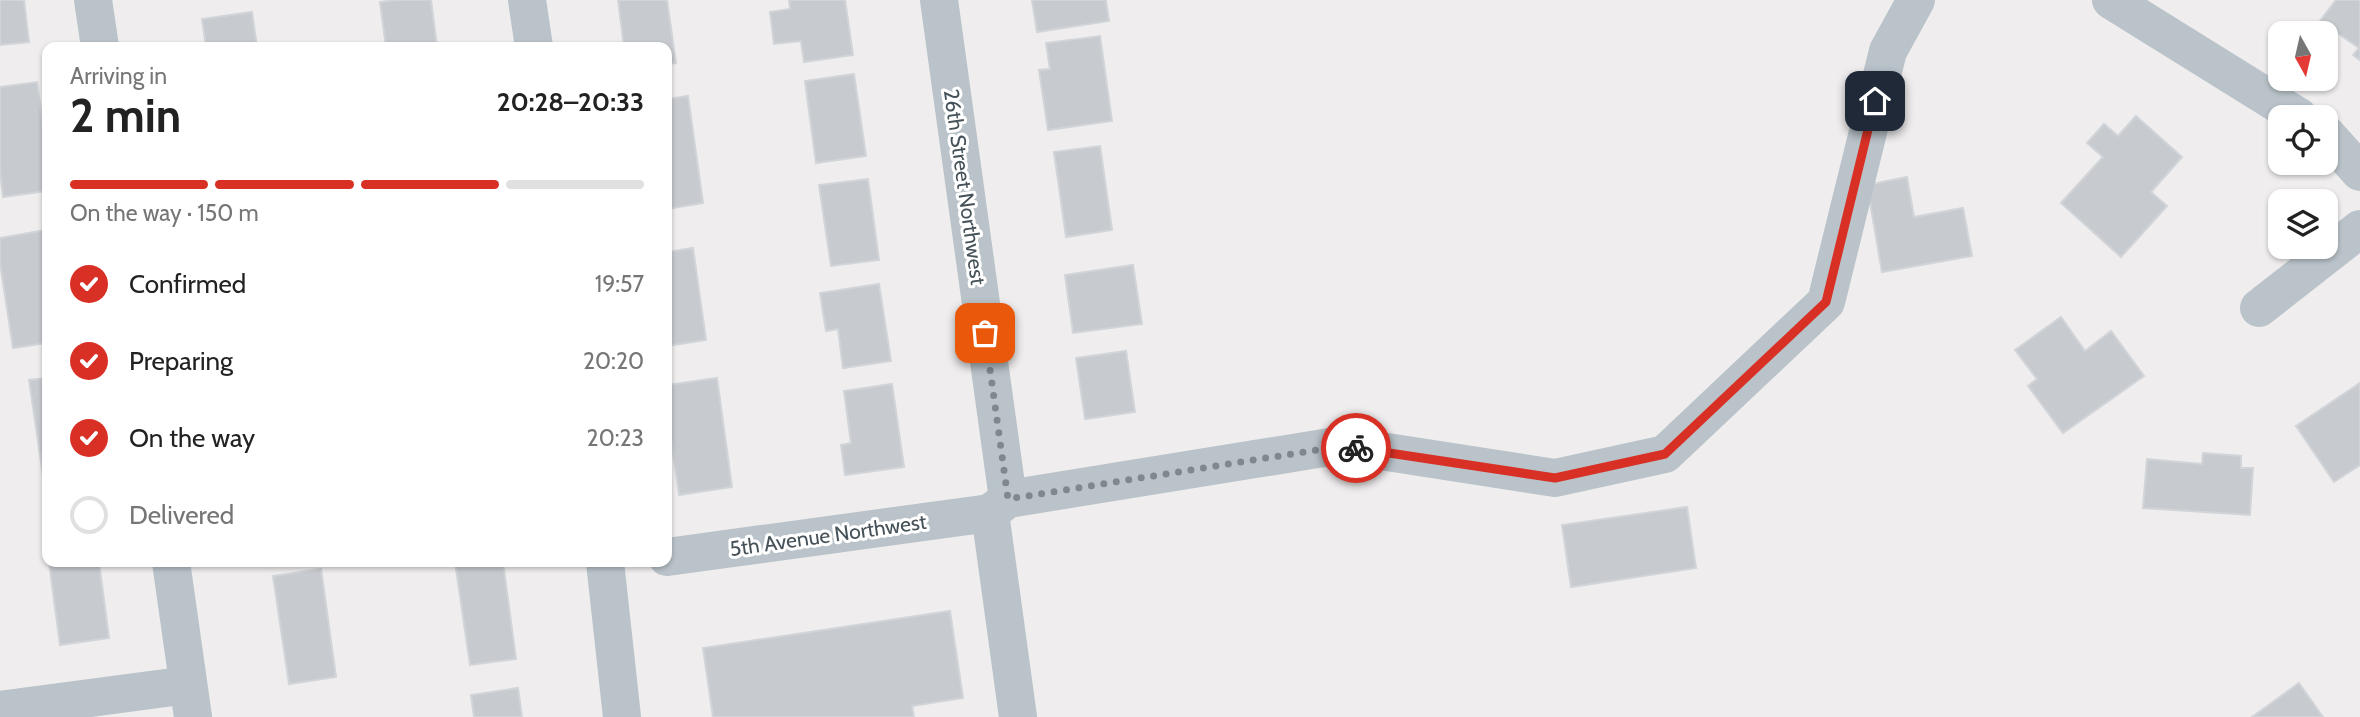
<!DOCTYPE html>
<html lang="en">
<head>
<meta charset="utf-8">
<style>
	:root { --surface:#fff; --page:#f2f2f2; --text:#222; --muted:#767676; --line:#e0e0e0; --accent:#d93025 }
	body { margin:0; font-family:Cabin,sans-serif; background:var(--page); color:var(--text); height:100vh; display:flex; flex-direction:column; font-size:26px; white-space:nowrap }
	* { box-sizing:border-box; margin:0 }
	p { font-size:23px; color:var(--muted) }
	.icon { flex:none; width:38px; height:38px; fill:none; stroke:currentColor; stroke-width:2; stroke-linecap:round; stroke-linejoin:round }
	.map { position:relative; flex:1; overflow:hidden }
	.panel { position:absolute; left:42px; top:42px; width:630px; height:525px; display:flex; flex-direction:column; background:var(--surface); border-radius:14px; box-shadow:0 2px 5px #0004 }
	.panel>* { flex:none }
	.needle { width:46px; rotate:172deg }
	.buttons { position:absolute; left:2268px; top:21px; display:grid; gap:14px }
	.buttons a { display:grid; place-items:center; width:70px; height:70px; border-radius:14px; background:var(--surface); box-shadow:0 2px 5px #0004; font-size:35px }
	.pin { position:absolute; display:grid; place-items:center; width:60px; height:60px; color:#fff; margin:-30px; border-radius:14px; box-shadow:0 4px 10px #0006 }
	.courier { position:absolute; display:grid; place-items:center; width:70px; height:70px; margin:-35px; border:5px solid #d93025; border-radius:50%; background:#fff; color:#222; box-shadow:0 2px 9px #0007 }
	.head em { font-style:normal; font-weight:800 }
	.head div { display:flex; flex-direction:column-reverse }
	.head { display:flex; align-items:center; justify-content:space-between; height:119px; padding:0 28px }
	h1 { font-size:46px; font-weight:800; line-height:52px }
	.bar { display:grid; grid-template-columns:repeat(4,1fr); gap:10px 7px; align-content:center; height:84px; padding:0 28px }
	.bar i { height:9px; border-radius:5px; background:var(--line) }
	.bar .on { background:var(--accent) }
	.bar p { grid-column:span 4 }
	ol { padding:0 28px; list-style:none }
	li { display:flex; align-items:center; gap:21px; height:77px }
	li p { margin-inline-start:auto }
	li .icon { padding:7px; border-radius:50%; background:var(--accent); color:#fff; stroke-width:4 }
	li:last-child { color:var(--muted) }
	li i { width:38px; height:38px; border:4px solid var(--line); border-radius:50% }
	.map>svg:first-child { display:block }
	.building { fill:#c7cacf; stroke:#d1d4d8; stroke-width:2 }
	.lines { fill:none; stroke-linecap:round; stroke-linejoin:round }
	.minor { stroke:#b9c3c9; stroke-width:38 }
	.done { stroke:#81888d; stroke-width:7; stroke-dasharray:0 12.6 }
	.route { stroke:#d93025; stroke-width:9 }
	.labels { text-anchor:middle; dominant-baseline:central; stroke-width:6; stroke-linejoin:round; paint-order:stroke }
	.street-label { font-size:21px; fill:#465259; stroke:#fff }
</style>
</head>
<body>
<div class="map">
<svg width="2360" height="717" viewBox="0 0 2360 717">
	<rect width="100%" height="100%" fill="#efeded"/>
	<g class="building">
		<polygon points="0,0 24,0 29,42 0,45"/>
		<polygon points="397,0 431,0 437,47 386,47 380,2"/>
		<polygon points="618,0 667,0 676,63 667,64 667,47 624,47"/>
		<polygon points="789,0 845,0 853,55 804,62 801,41 774,44 770,12 790,9"/>
		<polygon points="1032,0 1106,0 1109,21 1037,32"/>
		<polygon points="2336,0 2360,0 2360,60 2353,55 2359,48 2320,21"/>
		<polygon points="252,12 257,47 206,47 202,19"/>
		<polygon points="1100,36 1112,121 1048,130 1039,70 1050,69 1046,43"/>
		<polygon points="854,74 866,156 816,163 805,81"/>
		<polygon points="37,82 47,154 47,191 3,197 0,172 0,87"/>
		<polygon points="688,96 703,203 667,209 667,99"/>
		<polygon points="2136,116 2182,157 2151,192 2167,206 2121,257 2061,203 2103,157 2087,143 2104,124 2118,136"/>
		<polygon points="1100,146 1112,230 1066,237 1054,152"/>
		<polygon points="1907,177 1914,217 1963,208 1972,256 1882,272 1867,185"/>
		<polygon points="868,179 879,260 831,266 819,185"/>
		<polygon points="46,230 47,343 13,348 0,263 0,238"/>
		<polygon points="693,248 706,340 667,346 667,252"/>
		<polygon points="1133,265 1142,324 1073,333 1065,275"/>
		<polygon points="879,284 891,361 843,368 838,329 826,331 820,293"/>
		<polygon points="2061,317 2085,351 2111,331 2144,376 2063,433 2028,386 2037,379 2015,350"/>
		<polygon points="1126,351 1135,412 1085,419 1076,358"/>
		<polygon points="47,378 47,488 45,489 29,380"/>
		<polygon points="717,378 732,487 679,495 667,411 667,385"/>
		<polygon points="2360,383 2360,465 2334,482 2296,426"/>
		<polygon points="892,384 904,467 845,475 841,445 851,443 844,391"/>
		<polygon points="2203,453 2241,456 2241,468 2253,468 2250,515 2143,508 2147,459 2202,464"/>
		<polygon points="1687,507 1696,568 1571,587 1562,525"/>
		<polygon points="49,562 99,562 109,638 60,645"/>
		<polygon points="455,562 503,562 516,659 470,665"/>
		<polygon points="321,569 336,677 289,684 273,576"/>
		<polygon points="950,611 963,698 912,706 914,717 713,717 703,648"/>
		<polygon points="2299,683 2323,717 2252,717"/>
		<polygon points="518,688 522,717 474,717 471,695"/>
	</g>
	<g class="lines">
		<g class="minor">
			<polyline points="93,0 100,47"/>
			<polyline points="527,0 534,47"/>
			<polyline points="939,0 1008,499"/>
			<polyline points="2111,0 2299,117"/>
			<polyline points="2326,134 2360,172"/>
			<polyline points="2259,308 2360,229"/>
			<polyline points="667,557 990,513"/>
			<polyline points="171,562 193,717"/>
			<polyline points="605,562 622,717"/>
			<polyline points="0,710 188,685"/>
			<polyline points="1018,717 990,513 1008,499 1342,445 1555,478 1665,454 1826,302 1888,51 1916,0"/>
		</g>
	</g>
	<g class="lines">
		<polyline class="done" points="985,333 1008,499 1342,446 1356,448"/>
		<polyline class="route" points="1356,448 1555,478 1665,454 1826,302 1875,101"/>
	</g>
	<g class="labels">
		<g class="street-label">
			<text transform="translate(965 187) rotate(82)">26th Street Northwest</text>
			<text transform="translate(828 535) rotate(-8)">5th Avenue Northwest</text>
		</g>
	</g>
</svg>
<div class="buttons">
<a><svg class="needle" viewBox="-14 -14 28 28"><path d="M0-13l5 13h-10z" fill="#e53935"/><path d="M0 13l5-13h-10z" fill="#767676"/></svg></a>
<a><svg class="icon" aria-label="locate" viewBox="0 0 24 24"><circle cx="12" cy="12" r="6"/><path d="M12 2v4M12 18v4M2 12h4M18 12h4"/></svg></a>
<a><svg class="icon" aria-label="layers" viewBox="0 0 24 24"><path d="M12 4l9 5-9 5-9-5zM3 14l9 5 9-5"/></svg></a>
</div>
<div class="pin" style="left:985px;top:333px;background:#ea580c"><svg class="icon" aria-label="bag" viewBox="0 0 24 24"><path d="M5 8h14l-1 12H6zM9 8a3 3 0 0 1 6 0"/></svg></div>
<div class="pin" style="left:1875px;top:101px;background:#1f2937"><svg class="icon" aria-label="home" viewBox="0 0 24 24"><path d="M3 11l9-7 9 7M6 9v11h12V9"/></svg></div>
<div class="courier" style="left:1356px;top:448px"><svg class="icon" aria-label="bike" viewBox="0 0 24 24"><circle cx="6" cy="16" r="4"/><circle cx="18" cy="16" r="4"/><path d="M6 16l4-8h5l3 8M10 8l3 8H6M13 5h3"/></svg></div>
<section class="panel">
<div class="head"><div><h1>2 min</h1><p>Arriving in</p></div><em>20:28–20:33</em></div>
<div class="bar"><i class="on"></i><i class="on"></i><i class="on"></i><i></i><p>On the way · 150 m</p></div>
<ol>
<li><svg class="icon" aria-label="check" viewBox="0 0 24 24"><path d="M5 12l5 5 9-10"/></svg>Confirmed<p>19:57</p></li>
<li><svg class="icon" aria-label="check" viewBox="0 0 24 24"><path d="M5 12l5 5 9-10"/></svg>Preparing<p>20:20</p></li>
<li><svg class="icon" aria-label="check" viewBox="0 0 24 24"><path d="M5 12l5 5 9-10"/></svg>On the way<p>20:23</p></li>
<li><i></i>Delivered</li>
</ol>
</section>
</div>
</body>
</html>
